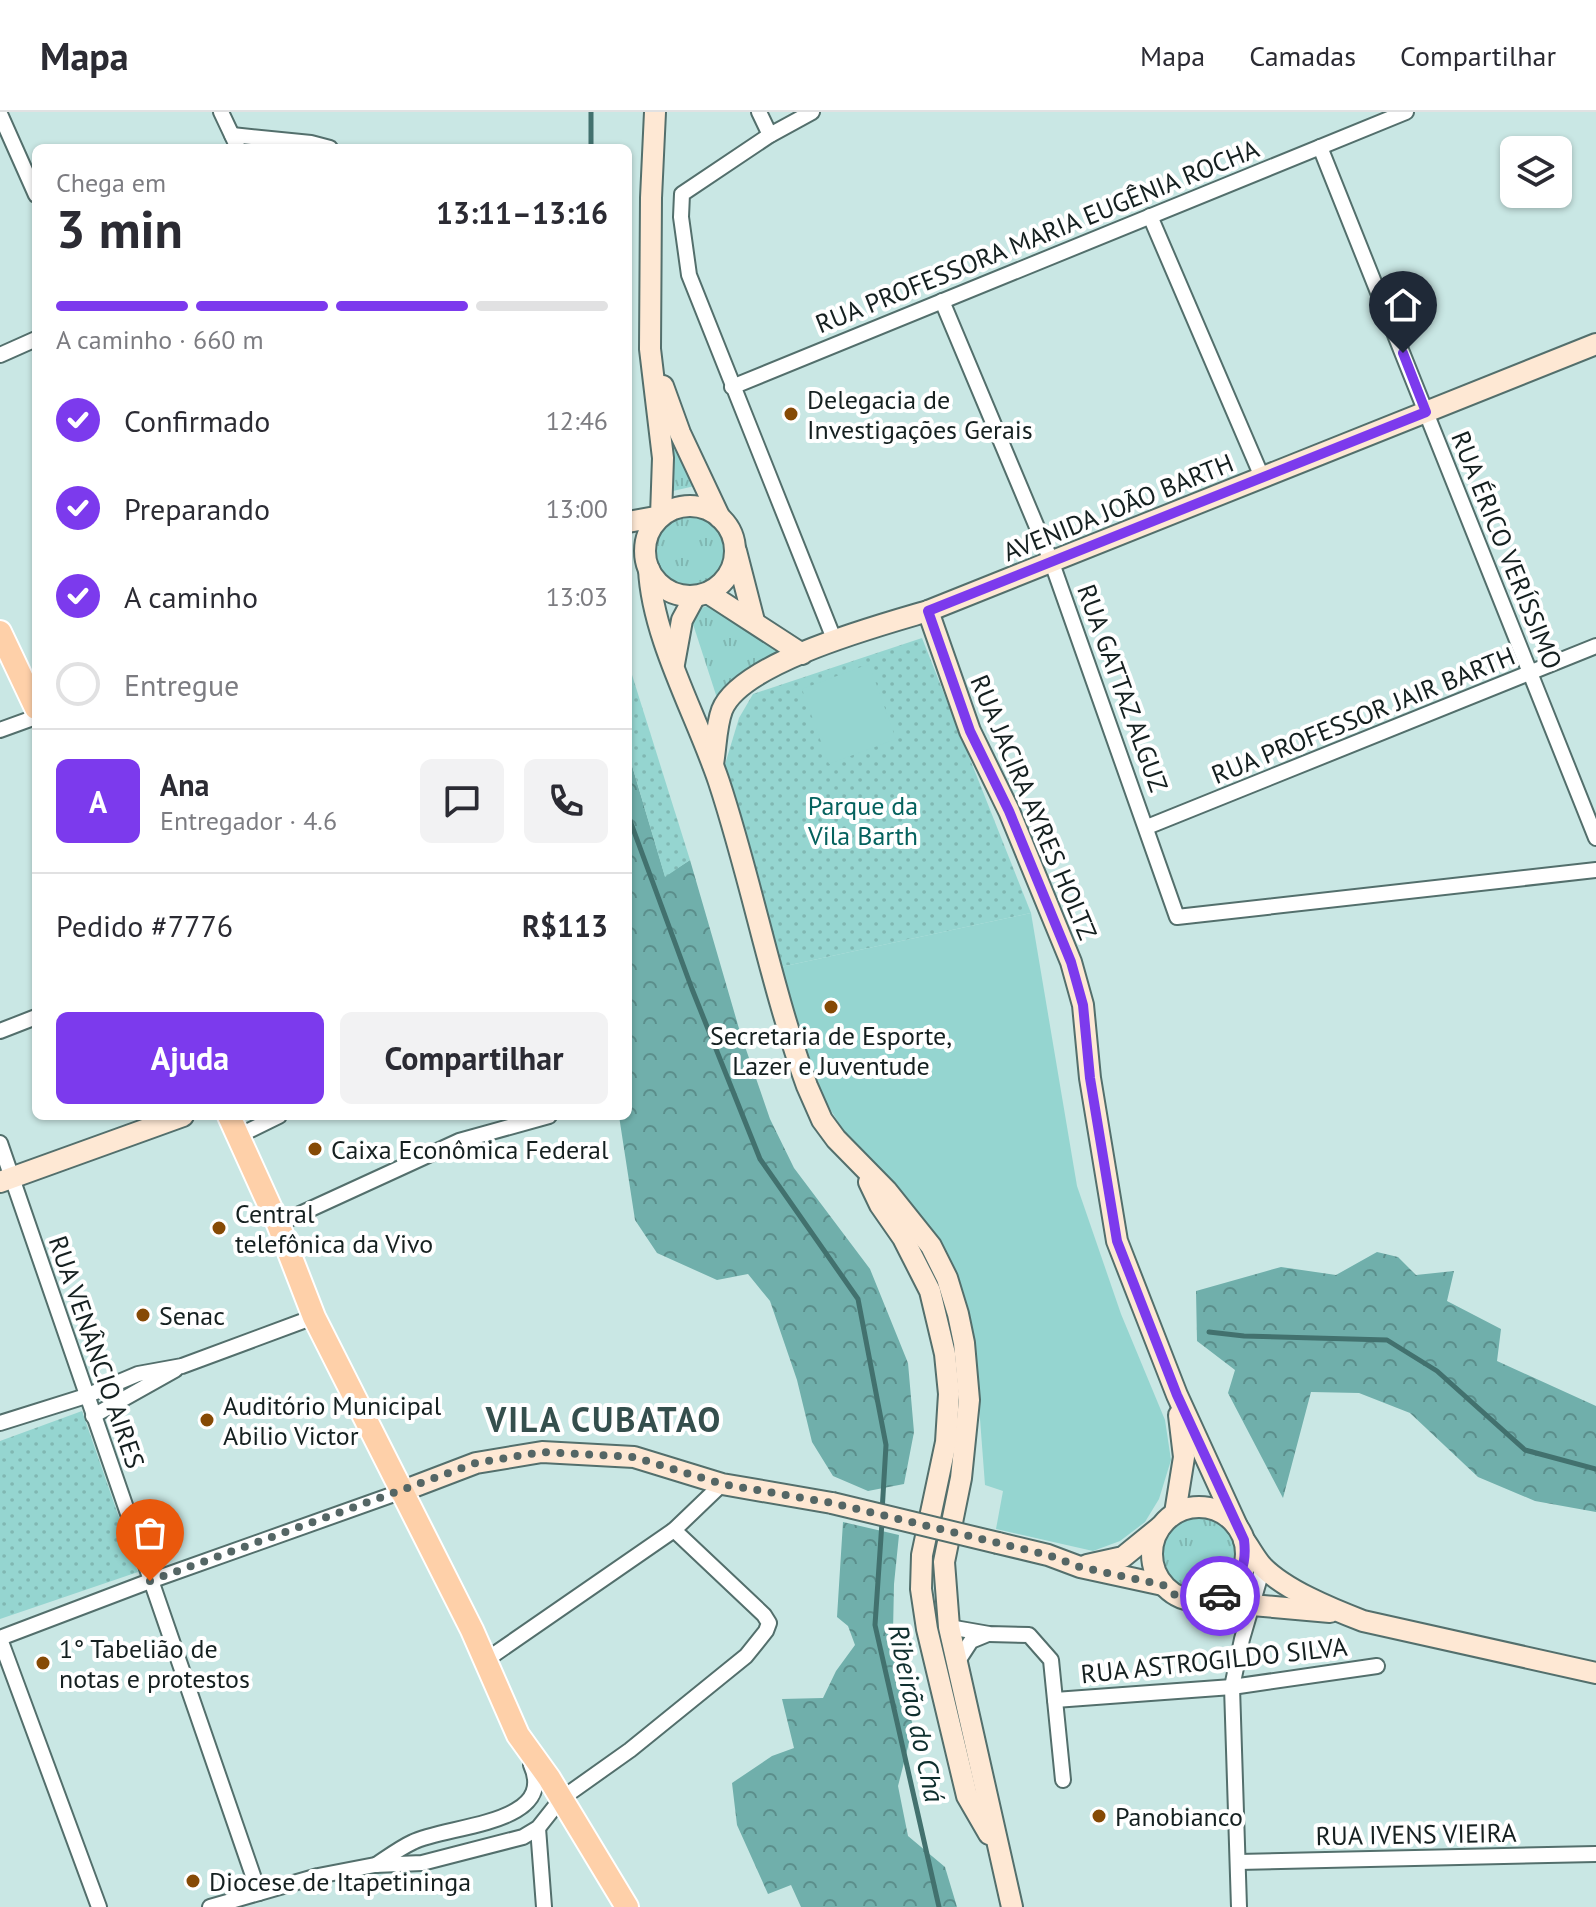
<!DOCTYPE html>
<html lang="pt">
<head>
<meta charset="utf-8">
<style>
	:root { --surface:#fff; --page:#f2f2f3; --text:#2b2b33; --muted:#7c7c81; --line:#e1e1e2; --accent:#7c3aed }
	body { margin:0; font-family:"PT Sans",sans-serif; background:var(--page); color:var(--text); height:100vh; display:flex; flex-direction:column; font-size:30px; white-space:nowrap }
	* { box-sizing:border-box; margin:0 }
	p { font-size:26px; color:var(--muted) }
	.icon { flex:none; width:44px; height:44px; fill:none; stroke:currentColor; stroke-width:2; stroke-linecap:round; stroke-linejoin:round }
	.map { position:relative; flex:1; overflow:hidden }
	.panel { position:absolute; left:32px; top:32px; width:600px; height:976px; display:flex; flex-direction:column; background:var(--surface); border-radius:12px; box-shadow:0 2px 6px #0004 }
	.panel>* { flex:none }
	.buttons { position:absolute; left:1500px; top:24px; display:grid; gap:16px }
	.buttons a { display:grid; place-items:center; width:72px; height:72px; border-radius:12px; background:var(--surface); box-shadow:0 2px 6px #0004; font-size:40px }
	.pin { position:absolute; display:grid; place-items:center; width:68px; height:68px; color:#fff; margin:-82px -34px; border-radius:50% 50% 50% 0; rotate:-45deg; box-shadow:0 0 8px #0007 }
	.pin .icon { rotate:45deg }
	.courier { position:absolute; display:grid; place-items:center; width:80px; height:80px; margin:-40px; border:6px solid #7c3aed; border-radius:50%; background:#fff; color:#222; box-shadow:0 2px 10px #0007 }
	.overview em { font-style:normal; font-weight:800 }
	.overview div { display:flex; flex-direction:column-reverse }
	.overview { display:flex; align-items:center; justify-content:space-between; height:136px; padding:0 24px }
	h1 { font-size:52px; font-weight:800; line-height:60px }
	.bar { display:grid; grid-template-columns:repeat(4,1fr); gap:12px 8px; align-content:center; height:96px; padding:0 24px }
	.bar i { height:10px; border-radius:6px; background:var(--line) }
	.bar .on { background:var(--accent) }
	.bar p { grid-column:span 4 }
	.line { display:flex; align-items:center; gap:20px; padding:0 24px; border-top:2px solid var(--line) }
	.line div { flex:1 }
	.round { display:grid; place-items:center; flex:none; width:84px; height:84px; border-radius:12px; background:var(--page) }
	ol { padding:0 24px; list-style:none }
	li { display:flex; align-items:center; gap:24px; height:88px }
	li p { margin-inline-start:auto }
	li .icon { padding:8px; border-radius:50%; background:var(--accent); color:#fff; stroke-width:4 }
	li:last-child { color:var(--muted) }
	li i { width:44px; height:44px; border:4px solid var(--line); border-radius:50% }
	.cta { display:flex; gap:16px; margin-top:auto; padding:16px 24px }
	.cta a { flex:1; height:92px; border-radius:12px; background:var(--accent); color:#fff; font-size:32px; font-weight:800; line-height:92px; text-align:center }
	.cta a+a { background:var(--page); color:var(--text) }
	header { display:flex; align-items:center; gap:48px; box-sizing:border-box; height:112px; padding:0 40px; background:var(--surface); border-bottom:2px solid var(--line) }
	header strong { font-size:38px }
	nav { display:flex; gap:44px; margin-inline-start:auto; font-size:28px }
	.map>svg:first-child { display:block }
	.grass { fill:url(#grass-tufts) }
	.forest { fill:url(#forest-crowns) }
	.park { fill:url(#park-dots) }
	.pitch { fill:#95d5d0 }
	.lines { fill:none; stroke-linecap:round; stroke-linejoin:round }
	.stream { stroke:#42716e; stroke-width:5 }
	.street-casing { stroke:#536f6c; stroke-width:18 }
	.secondary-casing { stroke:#536f6c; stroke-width:24 }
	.primary-casing { stroke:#fff; stroke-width:26 }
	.street { stroke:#fff; stroke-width:14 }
	.secondary { stroke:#fee8d4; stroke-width:20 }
	.primary { stroke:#fed0a9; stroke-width:22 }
	.secondary-bridge-casing { stroke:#536f6c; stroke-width:24; stroke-linecap:butt }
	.secondary-bridge { stroke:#fee8d4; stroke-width:20 }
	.done { stroke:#546665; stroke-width:8; stroke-dasharray:0 14.4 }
	.route { stroke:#7c3aed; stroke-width:10 }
	.poi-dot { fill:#864a05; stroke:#fff; stroke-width:3 }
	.labels { text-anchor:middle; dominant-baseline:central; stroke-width:8; stroke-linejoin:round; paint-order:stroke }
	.street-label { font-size:26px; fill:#152020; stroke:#fff }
	.poi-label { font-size:26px; fill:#152020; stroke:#fff; text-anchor:start }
	.park-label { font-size:26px; fill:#05625e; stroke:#fff }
	.water-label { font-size:28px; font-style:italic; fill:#0f2f2e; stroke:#fff }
	.district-label { font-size:34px; font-weight:bold; letter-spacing:2px; fill:#354f4d; stroke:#fff }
</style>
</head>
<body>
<header>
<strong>Mapa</strong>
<nav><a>Mapa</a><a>Camadas</a><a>Compartilhar</a></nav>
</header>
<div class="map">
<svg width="1596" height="1795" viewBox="0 0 1596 1795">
	<defs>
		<pattern id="grass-tufts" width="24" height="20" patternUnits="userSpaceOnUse" patternTransform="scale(2)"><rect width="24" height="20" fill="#95d5d0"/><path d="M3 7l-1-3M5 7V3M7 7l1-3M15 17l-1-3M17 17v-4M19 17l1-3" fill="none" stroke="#80b7b2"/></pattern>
		<pattern id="forest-crowns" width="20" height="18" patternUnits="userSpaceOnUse" patternTransform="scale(2)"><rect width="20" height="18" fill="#70afab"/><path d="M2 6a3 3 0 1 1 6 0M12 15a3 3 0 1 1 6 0" fill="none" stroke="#5b8e8b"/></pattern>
		<pattern id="park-dots" width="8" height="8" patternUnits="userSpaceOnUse" patternTransform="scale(2)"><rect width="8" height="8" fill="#95d5d0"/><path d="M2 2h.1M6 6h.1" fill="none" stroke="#80b7b2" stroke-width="1.8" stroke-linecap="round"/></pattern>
	</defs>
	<rect width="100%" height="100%" fill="#c9e7e4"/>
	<g class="grass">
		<polygon points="670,304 699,373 673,379"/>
		<circle cx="690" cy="440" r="35"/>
		<polygon points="710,493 783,543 717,586 692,509 701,496"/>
		<circle cx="1196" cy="1441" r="39"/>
	</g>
	<g class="forest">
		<polygon points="628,640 665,764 690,748 740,920 770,1007 794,1056 870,1157 908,1251 914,1320 904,1372 868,1379 833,1364 812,1330 797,1268 770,1189 748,1162 717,1168 657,1141 635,1108 619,1004 628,1004"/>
		<polygon points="1377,1140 1398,1145 1416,1163 1454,1159 1447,1189 1501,1217 1497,1249 1596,1294 1596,1400 1535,1389 1478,1365 1410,1301 1359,1281 1311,1280 1283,1386 1228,1281 1235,1258 1197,1229 1196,1179 1281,1155 1336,1163"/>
		<polygon points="843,1410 899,1423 894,1472 893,1520 913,1615 898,1674 908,1724 945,1755 957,1795 801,1795 791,1773 768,1782 737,1713 732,1671 772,1644 794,1636 782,1587 823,1586 836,1559 855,1533 848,1514 837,1505"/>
	</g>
	<g class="park">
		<polygon points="922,526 1031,801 776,856 723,659 739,606 753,582"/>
		<polygon points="628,550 690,748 665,765 628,640"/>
		<polygon points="82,1299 138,1460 0,1507 0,1329"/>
	</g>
	<g class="pitch">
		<polygon points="869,552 896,627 829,652 802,577"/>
		<polygon points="1031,801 1077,1074 1121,1202 1165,1308 1171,1348 1159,1387 1145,1410 1120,1429 1093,1439 996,1417 1003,1379 985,1373 975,1241 959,1176 937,1131 842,1016 825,989 776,856"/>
	</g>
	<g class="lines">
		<g class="stream">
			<polyline points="591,36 591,0"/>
			<polyline points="628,703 692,877 760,1047 858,1187 886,1333 882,1400"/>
			<polyline points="1209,1220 1244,1224 1387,1228 1437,1259 1525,1338 1596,1357"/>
			<polyline points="882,1410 875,1513 939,1795"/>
		</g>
		<defs>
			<g id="street">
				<polyline points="221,0 238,36"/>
				<polyline points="759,0 770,23"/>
				<polyline points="812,0 770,23 682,82 681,105 689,163 834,527"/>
				<polyline points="0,2 36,83"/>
				<polyline points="232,23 311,31 330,36"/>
				<polyline points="1320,35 1596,726"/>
				<polyline points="1150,104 1262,365"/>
				<polyline points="942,189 1052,451 1177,805 1596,758"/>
				<polyline points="0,243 36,227"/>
				<polyline points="732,275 1406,0"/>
				<polyline points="0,618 36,605"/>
				<polyline points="1147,715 1596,534"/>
				<polyline points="0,919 36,905"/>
				<polyline points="238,1024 279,1004"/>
				<polyline points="0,1031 259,1781"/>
				<polyline points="278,1112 459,1029 549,1004"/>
				<polyline points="93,1304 175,1258"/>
				<polyline points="0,1311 86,1284 138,1262 182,1254 314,1205"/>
				<polyline points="949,1515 989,1522 1029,1523 1051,1548 1063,1668"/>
				<polyline points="0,1526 150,1469 400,1380"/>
				<polyline points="0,1527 99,1795"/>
				<polyline points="486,1548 674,1418 722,1372"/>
				<polyline points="956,1552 971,1529 988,1522"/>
				<polyline points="1055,1588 1232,1575 1377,1554"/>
				<polyline points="538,1716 544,1795"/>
				<polyline points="1238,1750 1596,1742"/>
				<path d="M376,1753c12,-8 24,-17 37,-23 34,-17 145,-17 118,-77"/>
				<polyline points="210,1795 318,1764 375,1753 422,1751 523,1725 538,1716 561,1687 630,1638 746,1544 766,1519 769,1511 764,1503 674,1418"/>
				<polyline points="1239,1795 1232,1575 1242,1527 1263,1455"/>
			</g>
			<g id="secondary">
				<polyline points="663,274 680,321 720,406"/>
				<circle cx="690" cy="439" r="45"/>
				<polyline points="628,410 661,404 663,346 650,237 651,86 655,0"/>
				<polyline points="736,439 754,509"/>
				<path d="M649,457c3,69 48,147 70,213 33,100 52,205 88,304l15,34 14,19 51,52 44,55 16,32 11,36 6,29 5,57 -8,78 -17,84 5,65 63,280"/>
				<polyline points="708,481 802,542"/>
				<polyline points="928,499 970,619 1009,699 1071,850 1083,893 1090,966 1117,1129 1177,1283 1237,1414"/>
				<polyline points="674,552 682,508 695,484"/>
				<path d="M713,652c3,-17 3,-38 9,-54 19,-48 159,-85 206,-99l668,-267"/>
				<polyline points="0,1070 183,1004"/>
				<polyline points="869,1070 880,1093 903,1126 930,1179 945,1242 949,1282 946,1330 922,1443 921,1477 927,1517 967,1684 989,1722"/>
				<polyline points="400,1380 476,1351 542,1340 634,1345 722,1372 832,1391"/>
				<circle cx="1199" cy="1442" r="47"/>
				<polyline points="1175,1401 1184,1345 1179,1303"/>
				<path d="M1244,1428c6,8 11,18 18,26 23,24 70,43 101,55l233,52"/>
				<polyline points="998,1431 1048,1443 1080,1455 1163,1473"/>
				<polyline points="1087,1453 1123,1445 1160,1415"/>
				<polyline points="1221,1483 1252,1493 1330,1500"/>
			</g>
			<g id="primary">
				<polyline points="0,520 36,596"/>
				<polyline points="229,1004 278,1112 314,1205 472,1518 518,1623 549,1666 627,1795"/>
			</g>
		</defs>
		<use href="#street" class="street-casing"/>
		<use href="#secondary" class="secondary-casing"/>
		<use href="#primary" class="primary-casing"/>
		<use href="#street" class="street"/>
		<use href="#secondary" class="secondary"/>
		<use href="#primary" class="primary"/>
		<defs>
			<polyline id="secondary-bridge" points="832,1391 998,1431"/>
		</defs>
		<use href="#secondary-bridge" class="secondary-bridge-casing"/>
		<use href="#secondary-bridge" class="secondary-bridge"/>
	</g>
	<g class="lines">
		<polyline class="done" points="150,1469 476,1351 542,1340 634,1345 722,1372 832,1391 1048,1443 1080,1455 1163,1473 1175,1483 1190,1488 1206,1488 1220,1484"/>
		<path class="route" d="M1220,1484c21,-15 27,-32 24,-56l-67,-145 -60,-154 -27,-163 -7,-73 -12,-43 -62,-151 -39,-80 -42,-120 498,-199 -23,-59"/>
	</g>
	<g class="poi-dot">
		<circle cx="791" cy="302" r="8"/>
		<circle cx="831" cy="895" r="8"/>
		<circle cx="315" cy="1037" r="8"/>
		<circle cx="219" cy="1116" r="8"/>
		<circle cx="143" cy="1203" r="8"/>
		<circle cx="207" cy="1308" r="8"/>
		<circle cx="43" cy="1551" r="8"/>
		<circle cx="1099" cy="1704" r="8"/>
		<circle cx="193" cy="1769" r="8"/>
	</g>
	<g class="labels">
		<g class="street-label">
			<text transform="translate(1037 124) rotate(-22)">RUA PROFESSORA MARIA EUGÊNIA ROCHA</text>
			<text transform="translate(1118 395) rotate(-22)">AVENIDA JOÃO BARTH</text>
			<text transform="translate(1507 438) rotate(68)">RUA ÉRICO VERÍSSIMO</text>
			<text transform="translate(1123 576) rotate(70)">RUA GATTAZ ALGUZ</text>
			<text transform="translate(1363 603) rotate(-22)">RUA PROFESSOR JAIR BARTH</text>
			<text transform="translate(1034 695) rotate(67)">RUA JACIRA AYRES HOLTZ</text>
			<text transform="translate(97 1240) rotate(71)">RUA VENÂNCIO AIRES</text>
			<text transform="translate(1214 1548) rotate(-6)">RUA ASTROGILDO SILVA</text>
			<text transform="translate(1416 1722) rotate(-1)">RUA IVENS VIEIRA</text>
		</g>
		<g class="poi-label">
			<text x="807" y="287">Delegacia de<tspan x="807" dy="30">Investigações Gerais</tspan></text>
			<text x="831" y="923" text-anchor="middle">Secretaria de Esporte,<tspan x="831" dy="30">Lazer e Juventude</tspan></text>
			<text x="331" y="1037">Caixa Econômica Federal</text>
			<text x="235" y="1101">Central<tspan x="235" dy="30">telefônica da Vivo</tspan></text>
			<text x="159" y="1203">Senac</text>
			<text x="223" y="1293">Auditório Municipal<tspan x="223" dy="30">Abilio Victor</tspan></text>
			<text x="59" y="1536">1° Tabelião de<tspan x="59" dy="30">notas e protestos</tspan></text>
			<text x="1115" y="1704">Panobianco</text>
			<text x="209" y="1769">Diocese de Itapetininga</text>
		</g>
		<g class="park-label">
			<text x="863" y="693">Parque da<tspan x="863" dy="30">Vila Barth</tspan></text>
		</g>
		<g class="water-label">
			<text transform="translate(917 1601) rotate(78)">Ribeirão do Chá</text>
		</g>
		<g class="district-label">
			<text x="604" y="1307">VILA CUBATAO</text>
		</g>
	</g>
</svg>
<div class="buttons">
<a><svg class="icon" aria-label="layers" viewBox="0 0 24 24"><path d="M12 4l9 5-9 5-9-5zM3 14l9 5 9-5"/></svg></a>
</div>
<div class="pin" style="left:150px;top:1469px;background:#ea580c"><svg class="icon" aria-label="bag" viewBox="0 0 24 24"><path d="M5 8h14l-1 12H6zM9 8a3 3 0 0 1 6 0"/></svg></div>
<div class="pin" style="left:1403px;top:241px;background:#1f2937"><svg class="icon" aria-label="home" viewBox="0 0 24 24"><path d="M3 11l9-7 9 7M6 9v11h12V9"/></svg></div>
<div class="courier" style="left:1220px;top:1484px"><svg class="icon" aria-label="car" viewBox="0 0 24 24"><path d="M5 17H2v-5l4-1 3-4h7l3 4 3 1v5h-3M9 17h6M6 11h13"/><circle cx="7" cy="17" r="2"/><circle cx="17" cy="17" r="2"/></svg></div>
<section class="panel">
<div class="overview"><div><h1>3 min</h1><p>Chega em</p></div><em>13:11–13:16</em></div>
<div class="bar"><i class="on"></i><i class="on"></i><i class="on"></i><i></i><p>A caminho · 660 m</p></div>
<ol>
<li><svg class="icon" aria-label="check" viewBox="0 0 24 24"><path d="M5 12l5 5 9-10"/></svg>Confirmado<p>12:46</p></li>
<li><svg class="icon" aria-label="check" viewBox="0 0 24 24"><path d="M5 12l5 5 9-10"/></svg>Preparando<p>13:00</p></li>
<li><svg class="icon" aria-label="check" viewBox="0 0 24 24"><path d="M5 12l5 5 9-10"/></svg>A caminho<p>13:03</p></li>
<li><i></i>Entregue</li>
</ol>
<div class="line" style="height:144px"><b class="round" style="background:var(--accent);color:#fff">A</b><div><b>Ana</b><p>Entregador · 4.6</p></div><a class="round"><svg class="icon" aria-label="chat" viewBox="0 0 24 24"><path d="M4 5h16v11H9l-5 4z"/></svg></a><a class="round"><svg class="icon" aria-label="phone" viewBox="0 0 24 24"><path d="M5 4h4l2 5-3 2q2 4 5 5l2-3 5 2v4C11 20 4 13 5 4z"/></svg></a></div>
<div class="line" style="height:104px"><div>Pedido #7776</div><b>R$113</b></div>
<div class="cta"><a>Ajuda</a><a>Compartilhar</a></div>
</section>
</div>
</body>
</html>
